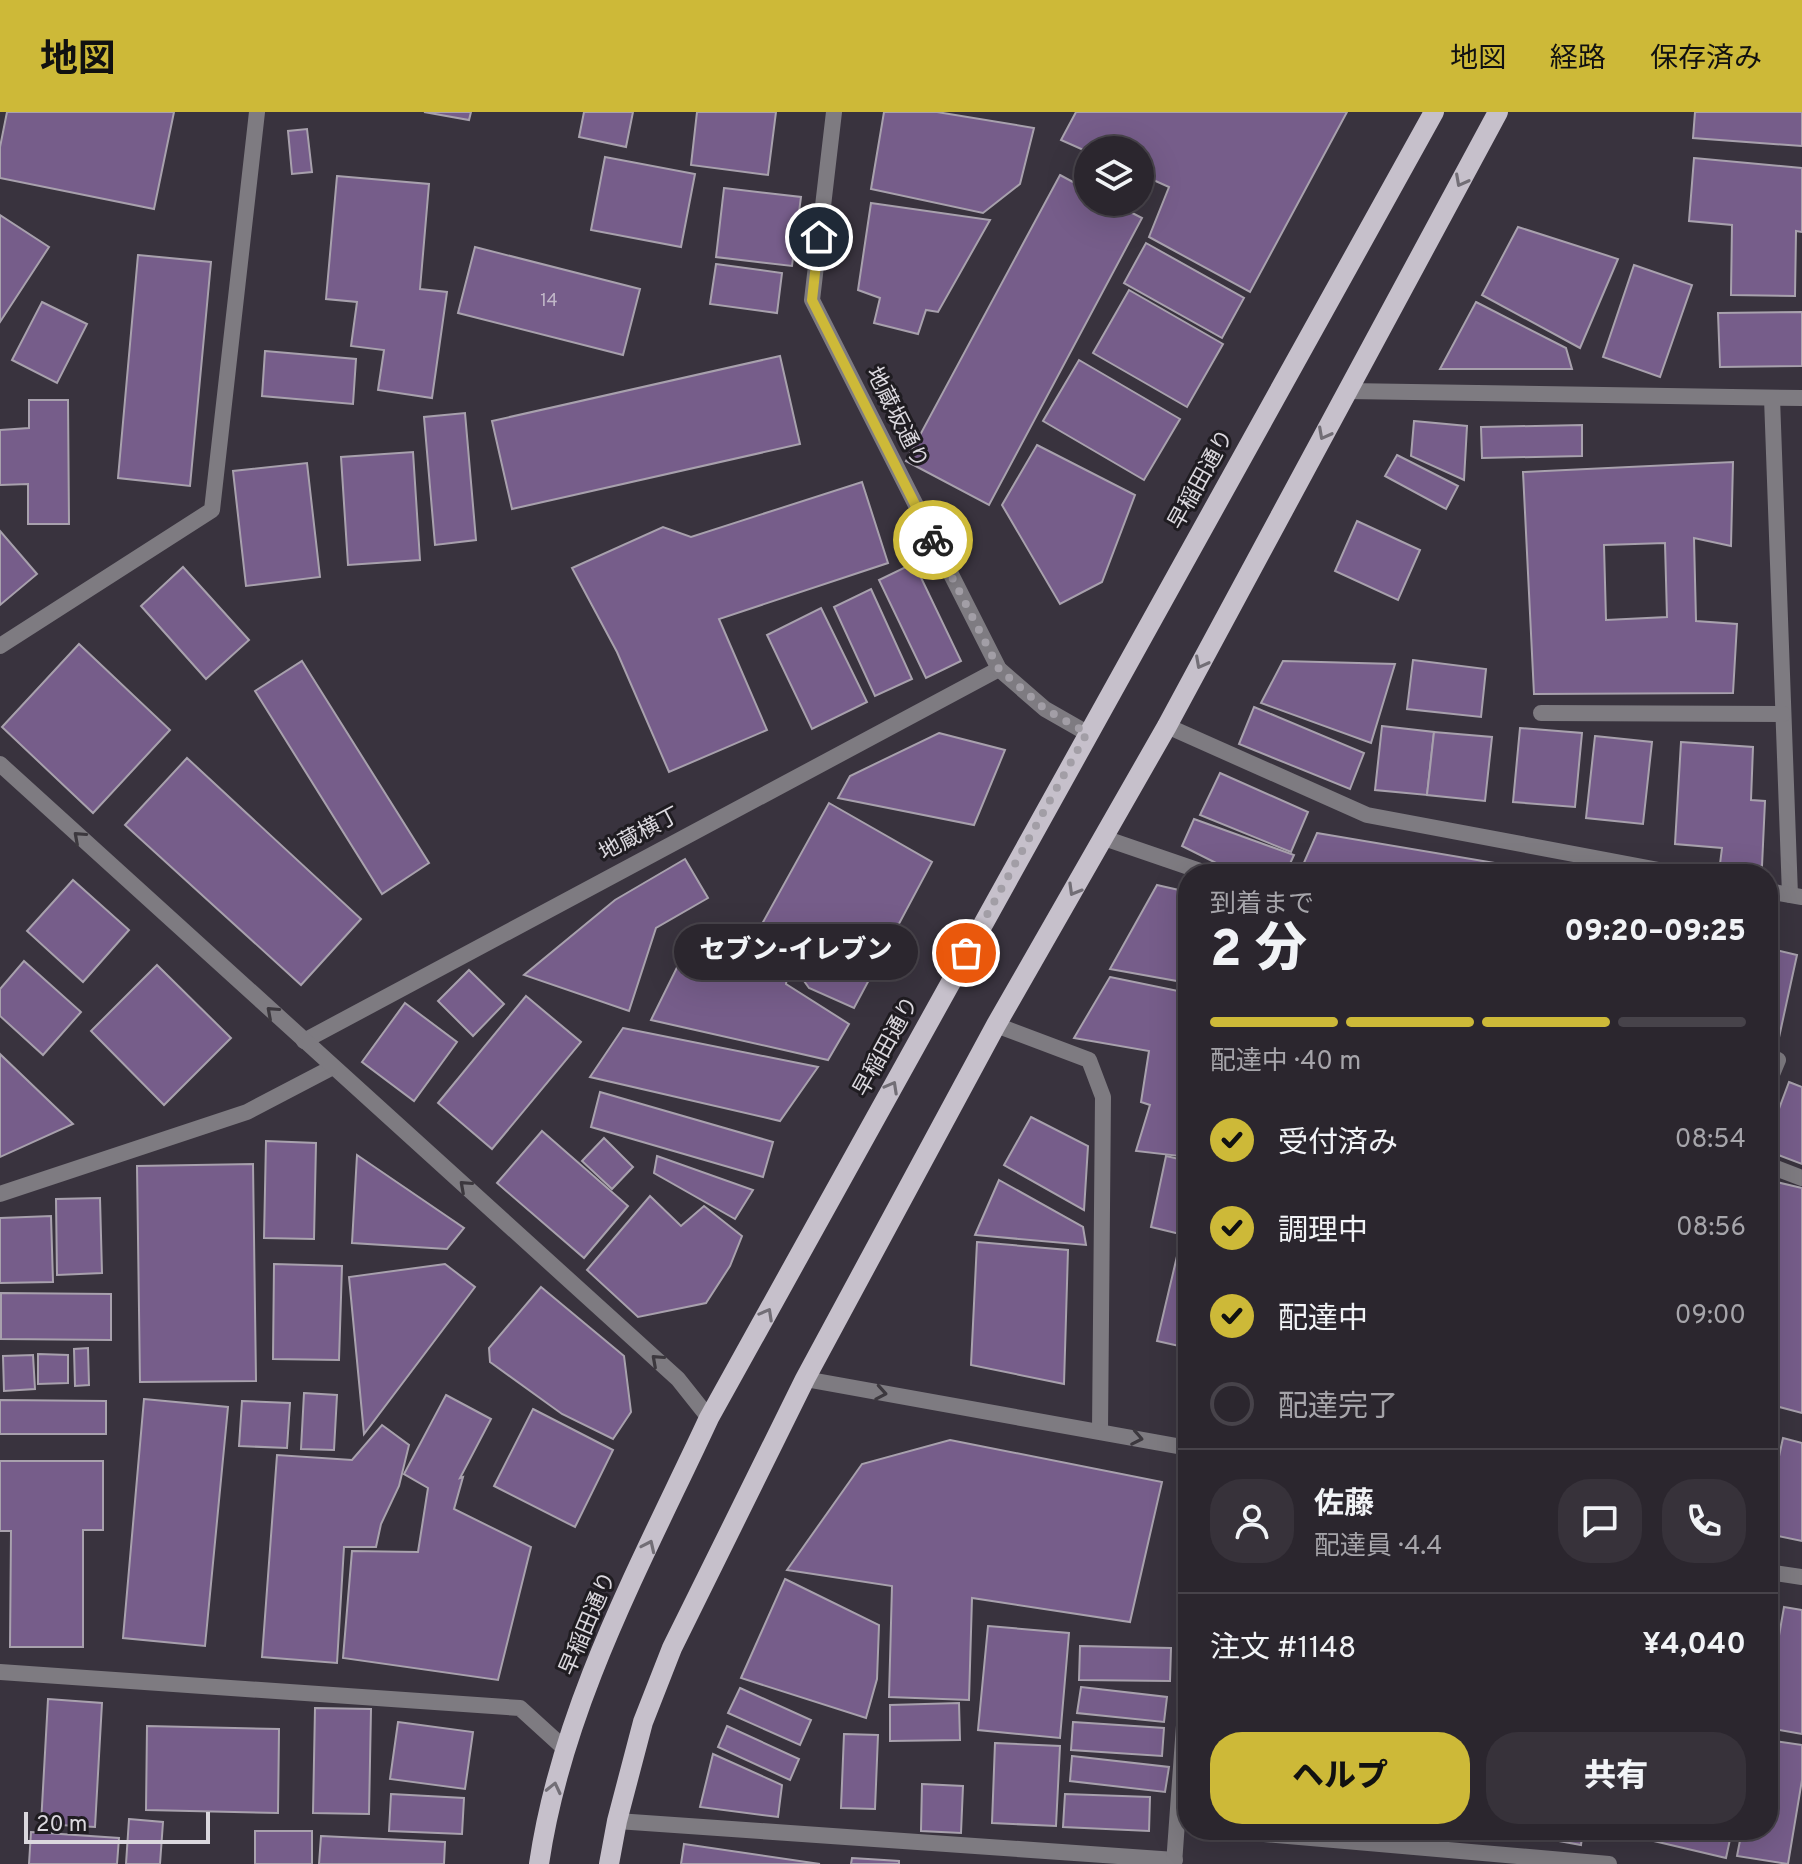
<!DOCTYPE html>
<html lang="ja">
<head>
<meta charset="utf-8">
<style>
	:root { --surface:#2b262e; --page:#37323a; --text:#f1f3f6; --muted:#a6a5aa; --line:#47434a; --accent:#cdb938 }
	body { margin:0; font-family:Overpass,"Noto Sans JP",sans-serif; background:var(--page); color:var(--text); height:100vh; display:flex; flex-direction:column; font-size:30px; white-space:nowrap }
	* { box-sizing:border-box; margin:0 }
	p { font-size:26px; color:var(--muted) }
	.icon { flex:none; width:44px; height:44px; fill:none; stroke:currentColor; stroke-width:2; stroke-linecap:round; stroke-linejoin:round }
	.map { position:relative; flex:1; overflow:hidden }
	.panel { position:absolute; left:1178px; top:752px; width:600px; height:976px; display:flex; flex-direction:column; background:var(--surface); border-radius:32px; box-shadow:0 8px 32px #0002,0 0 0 2px var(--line) }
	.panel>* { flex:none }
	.fabs { position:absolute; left:1074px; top:24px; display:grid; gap:16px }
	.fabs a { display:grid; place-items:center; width:80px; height:80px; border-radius:50%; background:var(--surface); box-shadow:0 8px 32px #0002,0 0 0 2px var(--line); font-size:40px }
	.scale { position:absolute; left:24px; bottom:20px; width:186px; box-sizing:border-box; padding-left:8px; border:4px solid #dbd8de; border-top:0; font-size:22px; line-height:28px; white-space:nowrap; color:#dbd8de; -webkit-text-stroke:6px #1f1c21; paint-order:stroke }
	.pin { position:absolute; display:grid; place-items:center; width:68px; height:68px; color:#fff; margin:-34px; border:4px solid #fff; border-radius:50%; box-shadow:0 2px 8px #0007 }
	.courier { position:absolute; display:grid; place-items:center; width:80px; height:80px; margin:-40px; border:6px solid #cdb938; border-radius:50%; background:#fff; color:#222; box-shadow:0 2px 10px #0007 }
	.bubble { position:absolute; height:56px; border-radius:28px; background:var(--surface); box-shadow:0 8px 32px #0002,0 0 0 2px var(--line); font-size:26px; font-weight:800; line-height:56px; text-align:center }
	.overview em { font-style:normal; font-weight:800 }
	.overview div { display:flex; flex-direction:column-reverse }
	.overview { display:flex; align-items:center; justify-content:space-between; height:136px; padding:0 32px }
	h1 { font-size:52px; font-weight:800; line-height:60px }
	.bar { display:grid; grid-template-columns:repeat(4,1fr); gap:12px 8px; align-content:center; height:96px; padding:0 32px }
	.bar i { height:10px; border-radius:6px; background:var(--line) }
	.bar .current { background:var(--accent) }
	.bar p { grid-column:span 4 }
	.line { display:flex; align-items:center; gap:20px; padding:0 32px; border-top:2px solid var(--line) }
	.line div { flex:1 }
	.round { display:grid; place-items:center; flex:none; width:84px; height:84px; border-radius:32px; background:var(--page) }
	ol { padding:0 32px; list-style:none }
	li { display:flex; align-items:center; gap:24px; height:88px }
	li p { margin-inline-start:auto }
	li .icon { padding:8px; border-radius:50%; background:var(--accent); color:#111; stroke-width:4 }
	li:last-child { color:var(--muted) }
	li i { width:44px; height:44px; border:4px solid var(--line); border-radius:50% }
	.primary-button { display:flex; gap:16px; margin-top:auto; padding:16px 32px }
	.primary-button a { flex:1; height:92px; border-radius:32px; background:var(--accent); color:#111; font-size:32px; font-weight:800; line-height:92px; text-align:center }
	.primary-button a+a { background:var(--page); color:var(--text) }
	header { display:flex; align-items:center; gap:48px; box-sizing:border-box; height:112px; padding:0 40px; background:var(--accent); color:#111 }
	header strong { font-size:38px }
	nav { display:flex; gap:44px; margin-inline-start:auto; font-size:28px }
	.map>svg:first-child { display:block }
	.building { fill:#765d8a; stroke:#a8a1ad; stroke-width:2; fill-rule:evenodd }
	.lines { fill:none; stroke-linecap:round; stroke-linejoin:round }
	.lane { stroke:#7e7b81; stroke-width:16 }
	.street { stroke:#7e7b81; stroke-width:16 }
	.primary { stroke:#c6c0cb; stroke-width:20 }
	.oneway { stroke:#726e76 }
	.oneway2 { stroke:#3c383e }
	.done { stroke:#a29ea6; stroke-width:8; stroke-dasharray:0 14.4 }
	.route { stroke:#cdb938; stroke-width:10 }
	.labels { text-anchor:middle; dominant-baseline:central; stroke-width:6; stroke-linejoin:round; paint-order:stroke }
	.number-label { font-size:18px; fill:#c2b9c9 }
	.street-label { font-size:22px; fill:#dbd8de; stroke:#1f1c21 }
</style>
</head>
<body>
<header>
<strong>地図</strong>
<nav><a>地図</a><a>経路</a><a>保存済み</a></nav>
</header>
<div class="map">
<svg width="1802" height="1752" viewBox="0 0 1802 1752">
	<rect width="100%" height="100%" fill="#39333e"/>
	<g class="building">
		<polygon points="7,0 174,0 154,97 0,66 0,35"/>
		<polygon points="424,0 471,0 469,8"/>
		<polygon points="584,0 633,0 626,35 579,25"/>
		<polygon points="697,0 776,0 768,63 691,53"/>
		<polygon points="884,0 937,0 1034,16 1020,72 983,101 871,77"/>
		<polygon points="1076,0 1347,0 1250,180 1149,125 1169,75 1140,62 1140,38 1088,40 1061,28"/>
		<polygon points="1695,0 1802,0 1802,34 1693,26"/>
		<polygon points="307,17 312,60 292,62 288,19"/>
		<polygon points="605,45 695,62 681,135 591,118"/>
		<polygon points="1694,46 1802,56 1802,120 1796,119 1795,184 1731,183 1732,113 1689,109"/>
		<polygon points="1060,63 1088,78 1088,90 1111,90 1142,106 989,393 906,349"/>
		<polygon points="337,64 429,72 420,177 447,180 432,286 378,278 384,238 351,234 357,190 326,187"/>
		<polygon points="724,76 801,85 792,154 716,145"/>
		<polygon points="871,91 990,108 938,200 926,198 918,222 874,211 880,186 858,178"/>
		<polygon points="0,103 49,135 0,210"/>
		<polygon points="1518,115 1618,147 1580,236 1482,183"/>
		<polygon points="1146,131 1244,186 1222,226 1124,171"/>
		<polygon points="475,135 640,177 623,243 458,201"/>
		<polygon points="138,143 211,150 190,374 118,366"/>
		<polygon points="716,152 782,161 777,201 710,192"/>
		<polygon points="1634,153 1692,173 1660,265 1603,245"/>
		<polygon points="1129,178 1223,232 1187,295 1093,241"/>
		<polygon points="42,190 87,212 57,271 12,248"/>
		<polygon points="1476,190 1566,236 1572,257 1440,257"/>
		<polygon points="1802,200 1802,254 1720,255 1718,201"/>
		<polygon points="265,239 356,247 353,292 262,284"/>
		<polygon points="780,244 800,332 512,397 492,309"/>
		<polygon points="1079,248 1180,307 1144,368 1043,309"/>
		<polygon points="29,288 68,288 69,412 28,412 28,372 0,373 0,318 29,316"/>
		<polygon points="465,301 476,428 435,433 424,305"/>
		<polygon points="1414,309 1467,314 1464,368 1411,344"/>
		<polygon points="1582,313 1582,344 1482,346 1481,315"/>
		<polygon points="1037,333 1135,383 1102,470 1060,492 1002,393"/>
		<polygon points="413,340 420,448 348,453 341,345"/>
		<polygon points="1397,343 1458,374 1446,397 1385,364"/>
		<path d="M1733,350l-2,84 -37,-8 2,83 41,3 -4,69 -199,1 -11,-222zM1665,431l2,74 -61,3 -2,-75z"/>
		<polygon points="307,351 320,465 246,474 233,359"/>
		<polygon points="862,370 888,451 719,507 767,618 669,660 617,540 572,456 663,415 691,425"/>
		<polygon points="1357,409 1420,438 1398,488 1335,459"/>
		<polygon points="0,419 37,462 0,493"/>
		<polygon points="914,451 961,549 926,566 879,468"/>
		<polygon points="183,455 249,528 206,567 141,494"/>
		<polygon points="871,477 912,567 875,584 834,495"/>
		<polygon points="821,496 867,590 812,617 767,523"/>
		<polygon points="79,532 170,618 93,701 2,615"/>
		<polygon points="1413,548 1486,557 1481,605 1407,597"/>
		<polygon points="302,549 429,751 382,782 255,579"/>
		<polygon points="1283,549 1395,552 1371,631 1261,591"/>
		<polygon points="1254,595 1364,641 1350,677 1239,632"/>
		<polygon points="1382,614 1434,620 1427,683 1375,678"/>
		<polygon points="1520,616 1582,621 1575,695 1513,690"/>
		<polygon points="1434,620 1492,625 1485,689 1427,683"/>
		<polygon points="939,621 1005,638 974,713 838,686 850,664"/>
		<polygon points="1595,624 1652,630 1643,712 1586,706"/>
		<polygon points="1681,630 1753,635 1751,688 1765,689 1762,754 1720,752 1722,736 1675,732"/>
		<polygon points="187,646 361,807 301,873 125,713"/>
		<polygon points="1220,661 1308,700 1291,740 1200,703"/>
		<polygon points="829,691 932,750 854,896 809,876 792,852 752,830"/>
		<polygon points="1194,707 1294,743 1288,756 1226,756 1182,734"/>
		<polygon points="1317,721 1560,762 1299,762"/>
		<polygon points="685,747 708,786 656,816 629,899 524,863 615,788"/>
		<polygon points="73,768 129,818 83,870 27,819"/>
		<polygon points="1157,773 1188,780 1188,871 1110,857"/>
		<polygon points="697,815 788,858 786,872 849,912 828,948 651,908"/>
		<polygon points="1768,836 1797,843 1778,930 1768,928"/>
		<polygon points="24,849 81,900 43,943 0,904 0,877"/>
		<polygon points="157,853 231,926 164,993 91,919"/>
		<polygon points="469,858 504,892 473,924 438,889"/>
		<polygon points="1110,865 1188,881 1188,1045 1136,1039 1150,993 1141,990 1149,939 1074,926"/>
		<polygon points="526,884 581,930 492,1037 438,991"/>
		<polygon points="405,891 457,930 414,989 362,950"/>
		<polygon points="623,916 818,955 780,1009 590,965"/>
		<polygon points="0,942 73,1012 0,1045"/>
		<polygon points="1789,970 1802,975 1802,1052 1768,1039 1768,1026"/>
		<polygon points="600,980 773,1030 763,1065 591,1015"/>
		<polygon points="1031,1005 1088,1034 1084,1098 1004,1053"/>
		<polygon points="542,1019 628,1094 584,1146 497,1071"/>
		<polygon points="604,1026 633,1055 612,1077 582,1049"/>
		<polygon points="266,1029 316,1031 314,1127 264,1126"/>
		<polygon points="357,1043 464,1116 447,1137 352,1131"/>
		<polygon points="657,1044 753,1078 735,1107 654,1061"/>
		<polygon points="1166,1044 1188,1049 1188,1124 1151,1115"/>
		<polygon points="253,1052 256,1269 140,1270 137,1054"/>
		<polygon points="999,1068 1083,1115 1086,1133 975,1123"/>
		<polygon points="1768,1068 1802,1076 1802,1301 1768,1292"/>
		<polygon points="650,1084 681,1114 704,1094 742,1124 730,1154 706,1191 638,1205 587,1158"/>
		<polygon points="100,1086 102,1161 57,1163 56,1087"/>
		<polygon points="51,1104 53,1170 0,1171 0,1106"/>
		<polygon points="977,1130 1068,1138 1064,1272 971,1253"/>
		<polygon points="1178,1140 1188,1142 1188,1236 1157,1229"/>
		<polygon points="274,1152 342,1154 339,1248 273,1247"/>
		<polygon points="445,1152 475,1175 364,1322 349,1165"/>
		<polygon points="541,1175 624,1244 631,1300 613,1327 562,1302 490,1250 489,1236"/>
		<polygon points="1,1181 111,1182 111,1228 1,1227"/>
		<polygon points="88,1236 89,1273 75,1274 74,1237"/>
		<polygon points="38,1242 68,1243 68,1271 38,1272"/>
		<polygon points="33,1243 35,1277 4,1279 3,1244"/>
		<polygon points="304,1281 337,1283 334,1338 301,1337"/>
		<polygon points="446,1283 491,1307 460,1366 463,1365 454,1397 531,1435 498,1568 343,1546 352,1439 418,1440 428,1376 404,1362"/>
		<polygon points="144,1287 228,1295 205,1534 123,1526"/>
		<polygon points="0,1288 106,1289 106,1322 0,1322"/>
		<polygon points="242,1289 290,1291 287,1336 239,1334"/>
		<polygon points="533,1297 613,1338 575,1415 494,1374"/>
		<polygon points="382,1313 409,1333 399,1374 381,1412 376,1435 344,1435 337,1551 262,1545 277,1343 352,1348"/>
		<polygon points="1783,1326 1802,1331 1802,1429 1768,1422 1768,1395"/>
		<polygon points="950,1328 1162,1370 1130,1510 972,1486 969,1588 889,1585 892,1474 787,1458 862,1352"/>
		<polygon points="0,1349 103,1349 103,1418 83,1418 83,1535 10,1535 11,1419 0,1419"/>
		<polygon points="785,1467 879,1513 877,1567 866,1606 741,1566"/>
		<polygon points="1784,1495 1802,1498 1802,1622 1768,1616 1768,1587"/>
		<polygon points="988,1514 1069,1521 1060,1626 978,1618"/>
		<polygon points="1080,1534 1171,1536 1170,1569 1079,1568"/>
		<polygon points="1081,1575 1167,1585 1164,1610 1077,1601"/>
		<polygon points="740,1576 811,1608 800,1633 728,1601"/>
		<polygon points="48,1587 102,1591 95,1715 41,1712"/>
		<polygon points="959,1591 960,1628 890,1629 890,1593"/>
		<polygon points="315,1596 371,1597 369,1702 313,1701"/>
		<polygon points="398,1610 473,1620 465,1677 390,1667"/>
		<polygon points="1073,1610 1164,1616 1162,1644 1071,1638"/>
		<polygon points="147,1614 279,1617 278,1701 146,1698"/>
		<polygon points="727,1614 799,1647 790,1668 718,1635"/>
		<polygon points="844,1622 878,1623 875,1697 841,1696"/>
		<polygon points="1768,1628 1802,1633 1802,1668 1788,1752 1737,1744 1742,1718 1768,1718"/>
		<polygon points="995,1631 1060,1634 1056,1714 992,1711"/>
		<polygon points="713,1642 782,1673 778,1705 700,1695"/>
		<polygon points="1072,1644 1169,1655 1165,1680 1070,1669"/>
		<polygon points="922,1672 963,1674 961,1721 921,1719"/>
		<polygon points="391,1682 464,1686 462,1722 389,1719"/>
		<polygon points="1065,1682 1150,1685 1149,1719 1063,1715"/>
		<polygon points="129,1707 163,1710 160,1752 126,1752"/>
		<polygon points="1532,1718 1583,1718 1581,1733 1531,1724"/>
		<polygon points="1607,1718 1732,1718 1726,1746"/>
		<rect x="255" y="1719" width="57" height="33"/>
		<polygon points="31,1720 119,1726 117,1752 29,1752"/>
		<polygon points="321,1724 445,1730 444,1752 319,1752"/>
		<polygon points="684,1732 820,1752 681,1752"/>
		<polygon points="852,1746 899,1749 899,1752 851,1752"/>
	</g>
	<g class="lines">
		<g class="lane">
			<polyline points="1772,286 1790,783"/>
			<polyline points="1541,601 1783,602"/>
			<polyline points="1167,614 1367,703 1680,762"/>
			<polyline points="1104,726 1209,762"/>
			<polyline points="1768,779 1802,785"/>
			<polyline points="996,913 1089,948 1103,985 1100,1319"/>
			<polyline points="304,929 999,557"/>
			<polyline points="1768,944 1778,948 1768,972"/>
			<polyline points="1768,1053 1802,1066"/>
			<polyline points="0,1082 247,1000 333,955"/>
			<polyline points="1768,1460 1802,1465"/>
			<polyline points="0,1560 520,1596 564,1636"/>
		</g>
		<g class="street">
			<polyline points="834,0 812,188 999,557 1045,597 1087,621"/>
			<polyline points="1347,279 1802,286"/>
			<polyline points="0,534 212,398 257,0"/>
			<polyline points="0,652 678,1267 709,1306"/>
			<polyline points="805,1267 1188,1336"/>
			<polyline points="617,1709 1175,1748"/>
			<polyline points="1219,1718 1609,1752"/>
			<polyline points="1174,1752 1188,1558"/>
		</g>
		<g class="primary">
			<path d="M539,1752c23,-158 103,-302 170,-446l725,-1306"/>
			<polyline points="609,1752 617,1709 643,1610 672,1536 805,1267 996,913 1167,614 1498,0"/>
		</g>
	</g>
	<defs><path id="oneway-chevron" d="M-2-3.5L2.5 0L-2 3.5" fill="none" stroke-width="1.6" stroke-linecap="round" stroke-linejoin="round" transform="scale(2)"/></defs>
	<g class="oneway">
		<use href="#oneway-chevron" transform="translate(1461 69) rotate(118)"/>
		<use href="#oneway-chevron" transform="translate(1324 322) rotate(118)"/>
		<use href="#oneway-chevron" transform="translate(1201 551) rotate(118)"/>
		<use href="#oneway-chevron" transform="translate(1074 778) rotate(120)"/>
		<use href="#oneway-chevron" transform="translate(892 975) rotate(-61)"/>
		<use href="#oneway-chevron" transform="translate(767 1202) rotate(-61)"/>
		<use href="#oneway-chevron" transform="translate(649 1434) rotate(-65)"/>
		<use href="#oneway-chevron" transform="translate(554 1676) rotate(-77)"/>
	</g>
	<g class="oneway2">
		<use href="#oneway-chevron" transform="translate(79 725) rotate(-138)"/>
		<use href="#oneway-chevron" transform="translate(272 900) rotate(-138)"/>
		<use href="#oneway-chevron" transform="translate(465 1074) rotate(-138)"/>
		<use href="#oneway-chevron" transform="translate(657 1248) rotate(-138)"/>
		<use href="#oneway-chevron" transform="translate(881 1281) rotate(10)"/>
		<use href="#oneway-chevron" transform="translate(1137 1326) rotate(11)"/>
	</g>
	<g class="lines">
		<polyline class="done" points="933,428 999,557 1045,597 1087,621 966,841"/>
		<polyline class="route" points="819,125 812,188 933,428"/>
	</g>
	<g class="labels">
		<g class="number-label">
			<text x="549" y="189">14</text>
		</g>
		<g class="street-label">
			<text transform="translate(896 306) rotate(63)">地蔵坂通り</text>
			<text transform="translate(1202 368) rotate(-61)">早稲田通り</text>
			<text transform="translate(640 723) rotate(-28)">地蔵横丁</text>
			<text transform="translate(887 935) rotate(-61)">早稲田通り</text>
			<text transform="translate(589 1512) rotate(-67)">早稲田通り</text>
		</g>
	</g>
</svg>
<div class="fabs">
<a><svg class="icon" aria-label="layers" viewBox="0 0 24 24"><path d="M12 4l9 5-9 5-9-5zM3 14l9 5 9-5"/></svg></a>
</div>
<div class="scale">20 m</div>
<div class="pin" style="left:966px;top:841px;background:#ea580c"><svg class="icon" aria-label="bag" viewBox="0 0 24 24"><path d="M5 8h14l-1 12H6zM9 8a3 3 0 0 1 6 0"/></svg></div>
<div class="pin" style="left:819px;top:125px;background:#1f2937"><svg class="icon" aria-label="home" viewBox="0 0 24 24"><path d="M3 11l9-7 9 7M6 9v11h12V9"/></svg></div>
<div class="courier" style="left:933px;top:428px"><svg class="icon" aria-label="bike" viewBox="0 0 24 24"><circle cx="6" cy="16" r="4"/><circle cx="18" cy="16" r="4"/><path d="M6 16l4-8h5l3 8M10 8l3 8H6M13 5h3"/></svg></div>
<div class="bubble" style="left:674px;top:812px;width:244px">セブン-イレブン</div>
<section class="panel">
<div class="overview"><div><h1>2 分</h1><p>到着まで</p></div><em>09:20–09:25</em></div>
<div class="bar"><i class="current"></i><i class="current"></i><i class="current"></i><i></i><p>配達中 · 40 m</p></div>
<ol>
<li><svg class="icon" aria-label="check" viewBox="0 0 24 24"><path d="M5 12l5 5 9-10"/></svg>受付済み<p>08:54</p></li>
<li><svg class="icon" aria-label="check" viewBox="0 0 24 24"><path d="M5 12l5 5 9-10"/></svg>調理中<p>08:56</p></li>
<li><svg class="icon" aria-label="check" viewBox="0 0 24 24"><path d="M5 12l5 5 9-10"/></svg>配達中<p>09:00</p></li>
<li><i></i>配達完了</li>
</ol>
<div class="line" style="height:144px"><a class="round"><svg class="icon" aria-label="person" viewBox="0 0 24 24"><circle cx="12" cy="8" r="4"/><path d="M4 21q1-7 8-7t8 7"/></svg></a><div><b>佐藤</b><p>配達員 · 4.4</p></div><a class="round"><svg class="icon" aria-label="chat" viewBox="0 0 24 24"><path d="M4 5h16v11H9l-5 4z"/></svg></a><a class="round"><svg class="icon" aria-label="phone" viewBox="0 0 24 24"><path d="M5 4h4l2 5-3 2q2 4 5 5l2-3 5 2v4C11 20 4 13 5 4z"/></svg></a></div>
<div class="line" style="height:104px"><div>注文 #1148</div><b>¥4,040</b></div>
<div class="primary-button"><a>ヘルプ</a><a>共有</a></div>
</section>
</div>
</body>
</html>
